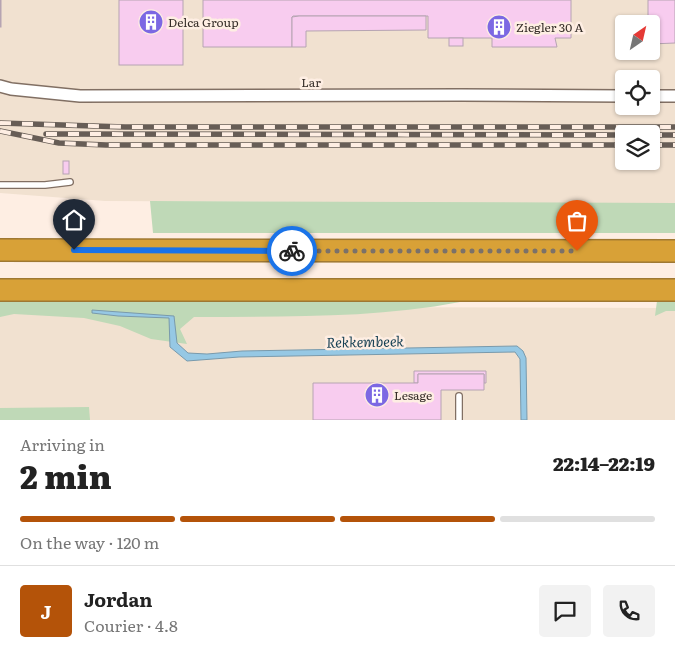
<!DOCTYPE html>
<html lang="en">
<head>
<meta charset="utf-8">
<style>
	:root { --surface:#fff; --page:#f2f2f2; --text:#222; --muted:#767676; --line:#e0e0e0; --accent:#b45309 }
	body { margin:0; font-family:Literata,serif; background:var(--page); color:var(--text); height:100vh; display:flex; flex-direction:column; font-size:19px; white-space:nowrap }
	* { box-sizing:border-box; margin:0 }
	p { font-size:16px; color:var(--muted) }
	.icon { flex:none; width:28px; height:28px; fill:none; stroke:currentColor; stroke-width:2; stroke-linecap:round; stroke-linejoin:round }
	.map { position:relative; height:420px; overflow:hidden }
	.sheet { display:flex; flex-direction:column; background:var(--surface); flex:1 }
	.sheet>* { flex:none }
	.needle { width:32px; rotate:34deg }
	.tools { position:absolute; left:615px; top:15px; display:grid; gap:10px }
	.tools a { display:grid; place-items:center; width:45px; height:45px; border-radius:5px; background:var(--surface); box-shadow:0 1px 4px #0004; font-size:25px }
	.pin { position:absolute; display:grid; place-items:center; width:42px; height:42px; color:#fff; margin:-51px -21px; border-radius:50% 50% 50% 0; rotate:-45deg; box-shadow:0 0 5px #0007 }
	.pin .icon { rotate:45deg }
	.courier { position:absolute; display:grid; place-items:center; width:50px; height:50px; margin:-25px; border:4px solid #1a73e8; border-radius:50%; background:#fff; color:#222; box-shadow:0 1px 6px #0007 }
	.headline em { font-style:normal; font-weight:800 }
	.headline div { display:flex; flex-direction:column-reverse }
	.headline { display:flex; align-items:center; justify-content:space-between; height:85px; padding:0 20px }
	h1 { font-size:32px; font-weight:800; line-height:38px }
	.bar { display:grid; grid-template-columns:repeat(4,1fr); gap:8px 5px; align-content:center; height:60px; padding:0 20px }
	.bar i { height:6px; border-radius:4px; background:var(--line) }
	.bar .on { background:var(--accent) }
	.bar p { grid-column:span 4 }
	.line { display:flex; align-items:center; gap:12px; padding:0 20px; border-top:1px solid var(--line) }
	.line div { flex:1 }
	.round { display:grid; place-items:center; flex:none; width:52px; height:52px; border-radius:5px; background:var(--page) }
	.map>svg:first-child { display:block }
	.industrial { fill:#f1e1d0; fill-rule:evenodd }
	.green { fill:#bfd9b7 }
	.water { fill:#96c8e4; stroke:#799aac }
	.building { fill:#f8ccef; stroke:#b6a4b2 }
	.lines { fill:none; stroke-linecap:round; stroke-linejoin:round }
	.lane-casing { stroke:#816f63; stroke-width:8 }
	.street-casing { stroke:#816f63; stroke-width:14 }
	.highway-casing { stroke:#9f7832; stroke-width:24 }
	.lane { stroke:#fff; stroke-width:5.5 }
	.street { stroke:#fff; stroke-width:11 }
	.highway { stroke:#d8a137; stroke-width:21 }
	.rail-casing { stroke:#675d56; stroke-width:5.5 }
	.rail { stroke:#feeee3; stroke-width:4; stroke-dasharray:11; stroke-linecap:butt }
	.done { stroke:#7b7169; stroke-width:5; stroke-dasharray:0 9 }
	.route { stroke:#1a73e8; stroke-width:6 }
	.labels { text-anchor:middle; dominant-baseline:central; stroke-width:5; stroke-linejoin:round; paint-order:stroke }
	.poi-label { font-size:12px; fill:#352d28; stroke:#feeee3; text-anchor:start }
	.street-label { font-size:12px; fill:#352d28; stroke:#feeee3 }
	.water-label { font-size:14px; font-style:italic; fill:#153f53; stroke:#feeee3 }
</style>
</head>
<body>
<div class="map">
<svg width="675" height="420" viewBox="0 0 675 420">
	<rect width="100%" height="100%" fill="#feeee3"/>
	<g class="industrial">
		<path d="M0,0h675v204l-570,-3 -105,-8zM624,24h27v27h-27zM624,79h27v27h-27zM624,134h27v27h-27z"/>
		<polygon points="0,306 675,308 675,420 0,420"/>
	</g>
	<g class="green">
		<polygon points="150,201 675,203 675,233 153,233"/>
		<path d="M0,301l460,1c-88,17 -177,14 -266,15l-14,12 7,15 -36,-5 -31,-13 -36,-8 -70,-4 -14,3z"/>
		<polygon points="657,301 675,301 675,311 666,311 655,316"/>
		<polygon points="89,407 90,420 0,420 0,408"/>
	</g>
	<polygon class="water" points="92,310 174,316 177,343 188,353 207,354 242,351 517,346 523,351 526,358 527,420 521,420 520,359 515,352 239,357 187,361 170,347 169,318 118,316 92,313"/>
	<g class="building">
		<rect x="0" y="0" width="1" height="27"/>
		<rect x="119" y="0" width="64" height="65"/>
		<polygon points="203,0 571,0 571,38 555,38 557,47 492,47 492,38 428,38 428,16 293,16 292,17 292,47 203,47"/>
		<polygon points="648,0 675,0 675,43 651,44 651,24 648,24"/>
		<polygon points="299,16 426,16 426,30 306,31 306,47 292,47 292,17"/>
		<rect x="449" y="38" width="14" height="8"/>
		<rect x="63" y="161" width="6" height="13"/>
		<polygon points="414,371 486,371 486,383 484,383 484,374 418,374 418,383 414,383"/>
		<polygon points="418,374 484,374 484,390 441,390 441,420 313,420 313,383 418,383"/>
	</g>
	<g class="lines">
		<defs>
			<g id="lane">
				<polyline points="0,185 45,185 70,182"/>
				<polyline points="459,396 459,420"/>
			</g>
			<g id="street">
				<polyline points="0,86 11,89 80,96 461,95 624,96"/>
				<polyline points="651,96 675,96"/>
			</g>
			<g id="highway">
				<polyline points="0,250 675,251"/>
				<polyline points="0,290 675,290"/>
			</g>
		</defs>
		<use href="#lane" class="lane-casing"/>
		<use href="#street" class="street-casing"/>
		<use href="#highway" class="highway-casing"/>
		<use href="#lane" class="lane"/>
		<use href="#street" class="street"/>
		<use href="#highway" class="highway"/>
		<defs>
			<g id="rail">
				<polyline points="0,123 125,127 675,127"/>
				<polyline points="0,131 59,143 106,145 624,145"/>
				<polyline points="46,134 624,135"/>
				<polyline points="651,135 675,135"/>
				<polyline points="651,145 675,145"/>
			</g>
		</defs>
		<use href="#rail" class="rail-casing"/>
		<use href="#rail" class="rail"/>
	</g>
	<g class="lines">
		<polyline class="done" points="292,251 577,251"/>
		<polyline class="route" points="74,250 292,251"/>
	</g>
	<defs>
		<symbol id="building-disc" viewBox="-11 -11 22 22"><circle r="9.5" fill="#7c68e3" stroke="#feeee3"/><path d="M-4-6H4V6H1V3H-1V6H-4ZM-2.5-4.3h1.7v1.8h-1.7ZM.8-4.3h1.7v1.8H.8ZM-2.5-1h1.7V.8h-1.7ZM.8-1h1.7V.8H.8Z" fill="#fff"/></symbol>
	</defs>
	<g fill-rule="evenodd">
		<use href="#building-disc" x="137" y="8" width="28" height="28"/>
		<use href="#building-disc" x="485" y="13" width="28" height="28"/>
		<use href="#building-disc" x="363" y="381" width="28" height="28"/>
	</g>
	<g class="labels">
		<g class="poi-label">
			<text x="168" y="22">Delca Group</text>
			<text x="516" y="27">Ziegler 30 A</text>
			<text x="394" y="395">Lesage</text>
		</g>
		<g class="street-label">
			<text x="311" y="82">Lar</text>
		</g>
		<g class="water-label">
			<text transform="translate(365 341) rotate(-1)">Rekkembeek</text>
		</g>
	</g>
</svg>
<div class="tools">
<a><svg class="needle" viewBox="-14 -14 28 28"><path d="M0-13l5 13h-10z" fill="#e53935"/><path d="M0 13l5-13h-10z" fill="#767676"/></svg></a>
<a><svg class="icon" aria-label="locate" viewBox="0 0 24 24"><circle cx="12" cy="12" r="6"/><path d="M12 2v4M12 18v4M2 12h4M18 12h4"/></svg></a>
<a><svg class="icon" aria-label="layers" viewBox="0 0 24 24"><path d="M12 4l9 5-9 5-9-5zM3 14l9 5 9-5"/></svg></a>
</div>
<div class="pin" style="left:577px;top:251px;background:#ea580c"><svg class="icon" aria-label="bag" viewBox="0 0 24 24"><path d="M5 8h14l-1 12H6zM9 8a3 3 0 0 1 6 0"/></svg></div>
<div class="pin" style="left:74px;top:250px;background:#1f2937"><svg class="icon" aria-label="home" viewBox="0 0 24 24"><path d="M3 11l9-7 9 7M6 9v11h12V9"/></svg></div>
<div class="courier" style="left:292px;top:251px"><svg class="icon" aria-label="bike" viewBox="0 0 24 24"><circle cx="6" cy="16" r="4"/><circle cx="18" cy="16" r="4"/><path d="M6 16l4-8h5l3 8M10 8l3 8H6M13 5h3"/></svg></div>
</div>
<section class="sheet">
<div class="headline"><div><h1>2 min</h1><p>Arriving in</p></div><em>22:14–22:19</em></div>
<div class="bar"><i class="on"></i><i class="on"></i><i class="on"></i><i></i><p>On the way · 120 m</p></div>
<div class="line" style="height:90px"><b class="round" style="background:var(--accent);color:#fff">J</b><div><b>Jordan</b><p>Courier · 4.8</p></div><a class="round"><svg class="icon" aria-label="chat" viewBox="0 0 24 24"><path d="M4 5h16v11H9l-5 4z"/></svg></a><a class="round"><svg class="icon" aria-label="phone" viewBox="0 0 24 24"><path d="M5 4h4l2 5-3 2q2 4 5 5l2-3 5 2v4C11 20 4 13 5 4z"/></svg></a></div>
</section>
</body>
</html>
